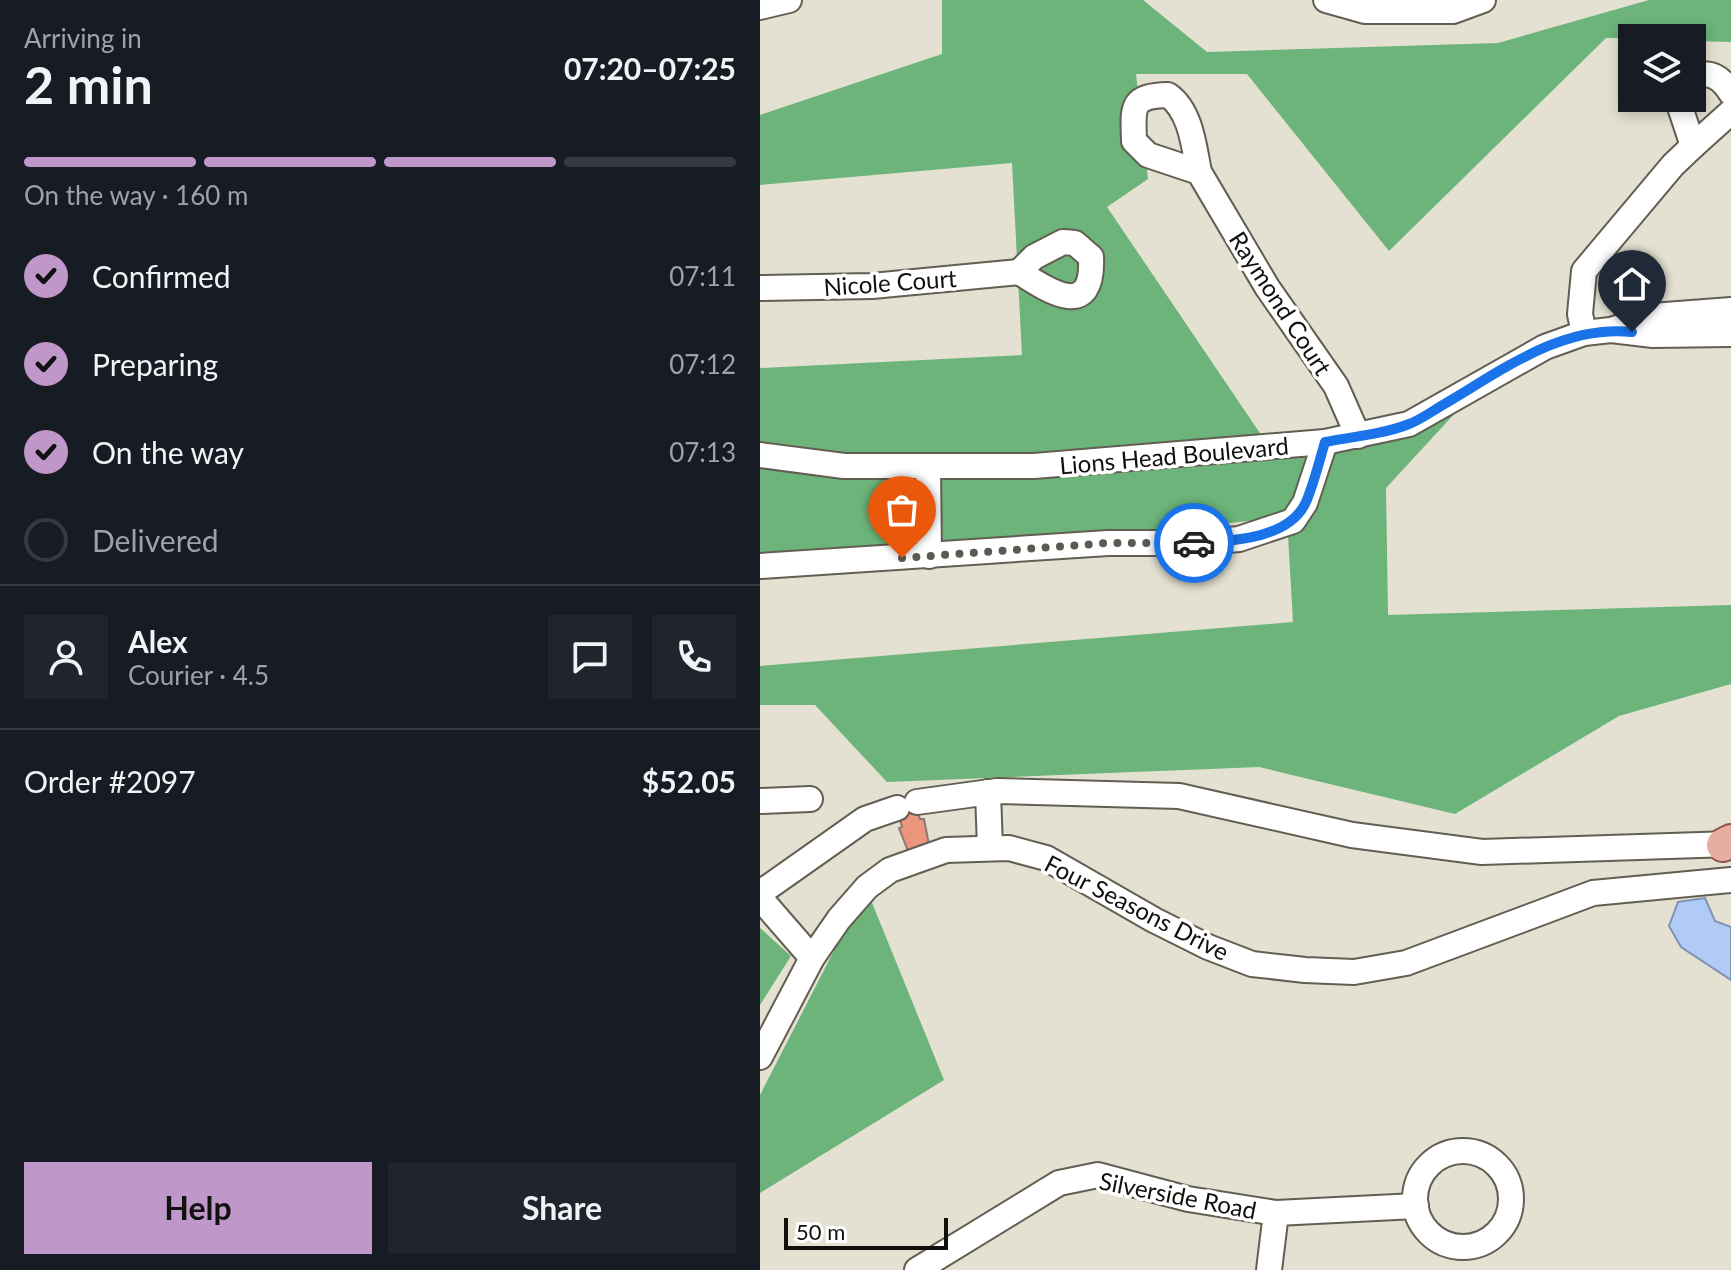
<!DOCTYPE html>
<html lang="en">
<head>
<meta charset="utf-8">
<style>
	:root { --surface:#171b24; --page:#20242c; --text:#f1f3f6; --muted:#9ea1a6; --line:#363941; --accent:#bf97c9 }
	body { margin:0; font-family:Lato,sans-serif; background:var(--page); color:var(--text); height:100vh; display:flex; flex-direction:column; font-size:30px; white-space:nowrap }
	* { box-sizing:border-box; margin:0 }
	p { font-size:26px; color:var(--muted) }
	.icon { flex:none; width:44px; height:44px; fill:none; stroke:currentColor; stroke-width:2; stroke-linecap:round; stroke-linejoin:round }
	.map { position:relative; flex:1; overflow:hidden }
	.details { display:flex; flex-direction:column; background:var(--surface); width:760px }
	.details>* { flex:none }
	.fabs { position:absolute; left:858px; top:24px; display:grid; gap:16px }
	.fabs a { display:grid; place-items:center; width:88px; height:88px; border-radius:0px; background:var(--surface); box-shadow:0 4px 12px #0003; font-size:40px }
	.scale { position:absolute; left:24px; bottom:20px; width:164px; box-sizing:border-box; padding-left:8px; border:4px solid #11100b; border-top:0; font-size:22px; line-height:28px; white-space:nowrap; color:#11100b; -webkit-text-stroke:6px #fff; paint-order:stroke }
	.pin { position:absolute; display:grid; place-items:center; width:68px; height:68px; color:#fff; margin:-82px -34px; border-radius:50% 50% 50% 0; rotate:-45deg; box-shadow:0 0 8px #0007 }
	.pin .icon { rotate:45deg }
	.courier { position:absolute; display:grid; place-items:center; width:80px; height:80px; margin:-40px; border:6px solid #1a73e8; border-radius:50%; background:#fff; color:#222; box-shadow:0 2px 10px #0007 }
	.summary em { font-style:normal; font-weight:700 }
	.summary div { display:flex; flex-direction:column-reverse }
	.summary { display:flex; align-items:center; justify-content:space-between; height:136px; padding:0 24px }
	h1 { font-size:52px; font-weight:700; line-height:60px }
	.bar { display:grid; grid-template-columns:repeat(4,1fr); gap:12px 8px; align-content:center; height:96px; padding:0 24px }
	.bar i { height:10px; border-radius:6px; background:var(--line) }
	.bar .active { background:var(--accent) }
	.bar p { grid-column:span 4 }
	.line { display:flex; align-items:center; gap:20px; padding:0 24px; border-top:2px solid var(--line) }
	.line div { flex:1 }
	.round { display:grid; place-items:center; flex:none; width:84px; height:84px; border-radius:0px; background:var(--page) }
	ol { padding:0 24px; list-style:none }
	li { display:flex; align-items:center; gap:24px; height:88px }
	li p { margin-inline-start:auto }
	li .icon { padding:8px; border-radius:50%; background:var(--accent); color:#111; stroke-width:4 }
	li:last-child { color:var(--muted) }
	li i { width:44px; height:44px; border:4px solid var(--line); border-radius:50% }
	.button { display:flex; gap:16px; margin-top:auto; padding:16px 24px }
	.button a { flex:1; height:92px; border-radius:0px; background:var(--accent); color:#111; font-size:32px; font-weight:700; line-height:92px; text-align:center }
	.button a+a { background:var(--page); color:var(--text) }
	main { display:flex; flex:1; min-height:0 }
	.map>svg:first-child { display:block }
	.forest { fill:#6cb479 }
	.water { fill:#afcbf6; stroke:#8093b0; stroke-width:2 }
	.building { fill:#ec947c; stroke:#8a7a76; stroke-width:2 }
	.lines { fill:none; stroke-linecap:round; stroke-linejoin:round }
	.minor-casing { stroke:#625e52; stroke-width:28 }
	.major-casing { stroke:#905446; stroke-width:36 }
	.minor { stroke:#fff; stroke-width:24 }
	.major { stroke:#e6aea3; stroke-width:32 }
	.done { stroke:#5b5951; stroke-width:8; stroke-dasharray:0 14.4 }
	.route { stroke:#1a73e8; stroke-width:10 }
	.labels { text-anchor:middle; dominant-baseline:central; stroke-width:7; stroke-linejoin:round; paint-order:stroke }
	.street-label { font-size:24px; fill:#11100b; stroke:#fff }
</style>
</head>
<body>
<main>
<section class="details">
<div class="summary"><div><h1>2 min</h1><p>Arriving in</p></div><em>07:20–07:25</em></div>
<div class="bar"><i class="active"></i><i class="active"></i><i class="active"></i><i></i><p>On the way · 160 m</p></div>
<ol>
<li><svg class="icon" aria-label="check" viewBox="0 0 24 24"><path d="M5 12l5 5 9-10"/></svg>Confirmed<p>07:11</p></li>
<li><svg class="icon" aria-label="check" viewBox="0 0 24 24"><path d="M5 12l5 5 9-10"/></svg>Preparing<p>07:12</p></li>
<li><svg class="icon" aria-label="check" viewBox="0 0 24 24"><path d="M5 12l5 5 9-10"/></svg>On the way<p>07:13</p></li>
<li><i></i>Delivered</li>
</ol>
<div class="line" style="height:144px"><a class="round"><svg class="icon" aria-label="person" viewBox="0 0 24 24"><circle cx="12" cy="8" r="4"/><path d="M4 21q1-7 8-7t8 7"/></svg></a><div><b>Alex</b><p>Courier · 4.5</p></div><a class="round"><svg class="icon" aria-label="chat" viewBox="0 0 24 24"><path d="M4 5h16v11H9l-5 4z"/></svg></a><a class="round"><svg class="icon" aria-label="phone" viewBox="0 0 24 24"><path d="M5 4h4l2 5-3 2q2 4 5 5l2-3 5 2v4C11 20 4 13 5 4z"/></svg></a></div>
<div class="line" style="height:104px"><div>Order #2097</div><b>$52.05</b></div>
<div class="button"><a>Help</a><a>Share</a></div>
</section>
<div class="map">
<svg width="971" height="1270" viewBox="0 0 971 1270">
	<rect width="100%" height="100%" fill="#e4e1d2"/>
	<g class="forest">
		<polygon points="182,0 383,0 447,52 738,43 889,0 971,0 971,42 932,41 932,38 846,38 629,251 487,74 376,74 388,179 347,207 510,448 697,411 626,488 628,615 971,605 971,684 859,716 695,814 499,767 127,782 55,705 0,705 0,666 533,622 527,518 0,562 0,368 262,355 252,163 0,185 0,115 182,54"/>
		<polygon points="106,888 184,1080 0,1193 0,1095"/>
		<polygon points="0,928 31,956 0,1005"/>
	</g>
	<polygon class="water" points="945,898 955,921 971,927 971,980 921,947 909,926 918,902"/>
	<polygon class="building" points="154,799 160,819 164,819 171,855 152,861 139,828 142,827 136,804"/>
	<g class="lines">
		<defs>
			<g id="minor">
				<polyline points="566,0 605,11 693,11 723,0"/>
				<polyline points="0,7 29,0"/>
				<path d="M932,76c19,-5 29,1 39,17"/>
				<path d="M408,95c23,16 26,52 31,77l-51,-17 -14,-14c-1,-34 -4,-45 34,-46z"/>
				<polyline points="917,98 933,146 971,112"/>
				<polyline points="439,172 507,287 576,386 598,436"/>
				<path d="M303,242l12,1 16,14c3,63 -40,36 -72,15l15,-15z"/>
				<polyline points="0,288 112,286 259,272"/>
				<polyline points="971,310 892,316 851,330 893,335 971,334"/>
				<polyline points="824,333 820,314 824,271 913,165 933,146"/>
				<polyline points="0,455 84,466 274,466 565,442 649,424 785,347 824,333 851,330"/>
				<polyline points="168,468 169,556"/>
				<polyline points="0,566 348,543 436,543 479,539 533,521 545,503 565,442"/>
				<polyline points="228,792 230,848"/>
				<polyline points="0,801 50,799"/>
				<polyline points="157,802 237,791 419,796 592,835 722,852 971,844"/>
				<polyline points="0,893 105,819 137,808"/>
				<polyline points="0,898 52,958"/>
				<polyline points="0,1057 52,958 79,919 107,887 130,870 186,850 249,848 286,858 394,920 448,947 492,964 545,970 594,972 646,963 833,893 971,880"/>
				<circle cx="703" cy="1199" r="48"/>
				<polyline points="157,1270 299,1183 338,1175 428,1199 516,1213 656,1206"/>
				<polyline points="509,1270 516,1213"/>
			</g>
			<polyline id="major" points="963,845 971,841"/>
		</defs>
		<use href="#minor" class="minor-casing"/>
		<use href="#major" class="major-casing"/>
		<use href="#minor" class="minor"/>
		<use href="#major" class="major"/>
	</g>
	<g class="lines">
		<polyline class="done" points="142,558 348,543 434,543"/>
		<path class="route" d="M434,543c35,-2 95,-3 112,-41 8,-19 13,-40 19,-60 27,-5 59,-8 84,-18 11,-4 22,-12 32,-18 59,-34 120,-82 191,-74"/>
	</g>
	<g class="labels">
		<g class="street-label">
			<text transform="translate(130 282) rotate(-4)">Nicole Court</text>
			<text transform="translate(521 303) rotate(57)">Raymond Court</text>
			<text transform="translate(414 455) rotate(-5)">Lions Head Boulevard</text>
			<text transform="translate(377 907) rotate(27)">Four Seasons Drive</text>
			<text transform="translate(418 1195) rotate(11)">Silverside Road</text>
		</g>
	</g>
</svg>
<div class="fabs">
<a><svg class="icon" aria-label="layers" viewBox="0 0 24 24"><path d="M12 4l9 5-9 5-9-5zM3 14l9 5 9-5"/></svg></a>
</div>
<div class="scale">50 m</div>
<div class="pin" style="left:142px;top:558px;background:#ea580c"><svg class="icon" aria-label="bag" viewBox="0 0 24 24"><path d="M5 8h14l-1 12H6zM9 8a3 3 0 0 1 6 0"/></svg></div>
<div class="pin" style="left:872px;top:332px;background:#1f2937"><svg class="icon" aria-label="home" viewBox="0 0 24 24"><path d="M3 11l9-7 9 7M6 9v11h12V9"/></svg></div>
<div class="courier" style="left:434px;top:543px"><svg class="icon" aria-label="car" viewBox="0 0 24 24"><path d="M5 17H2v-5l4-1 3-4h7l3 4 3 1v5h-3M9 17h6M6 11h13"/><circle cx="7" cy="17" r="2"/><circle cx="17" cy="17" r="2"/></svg></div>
</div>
</main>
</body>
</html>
